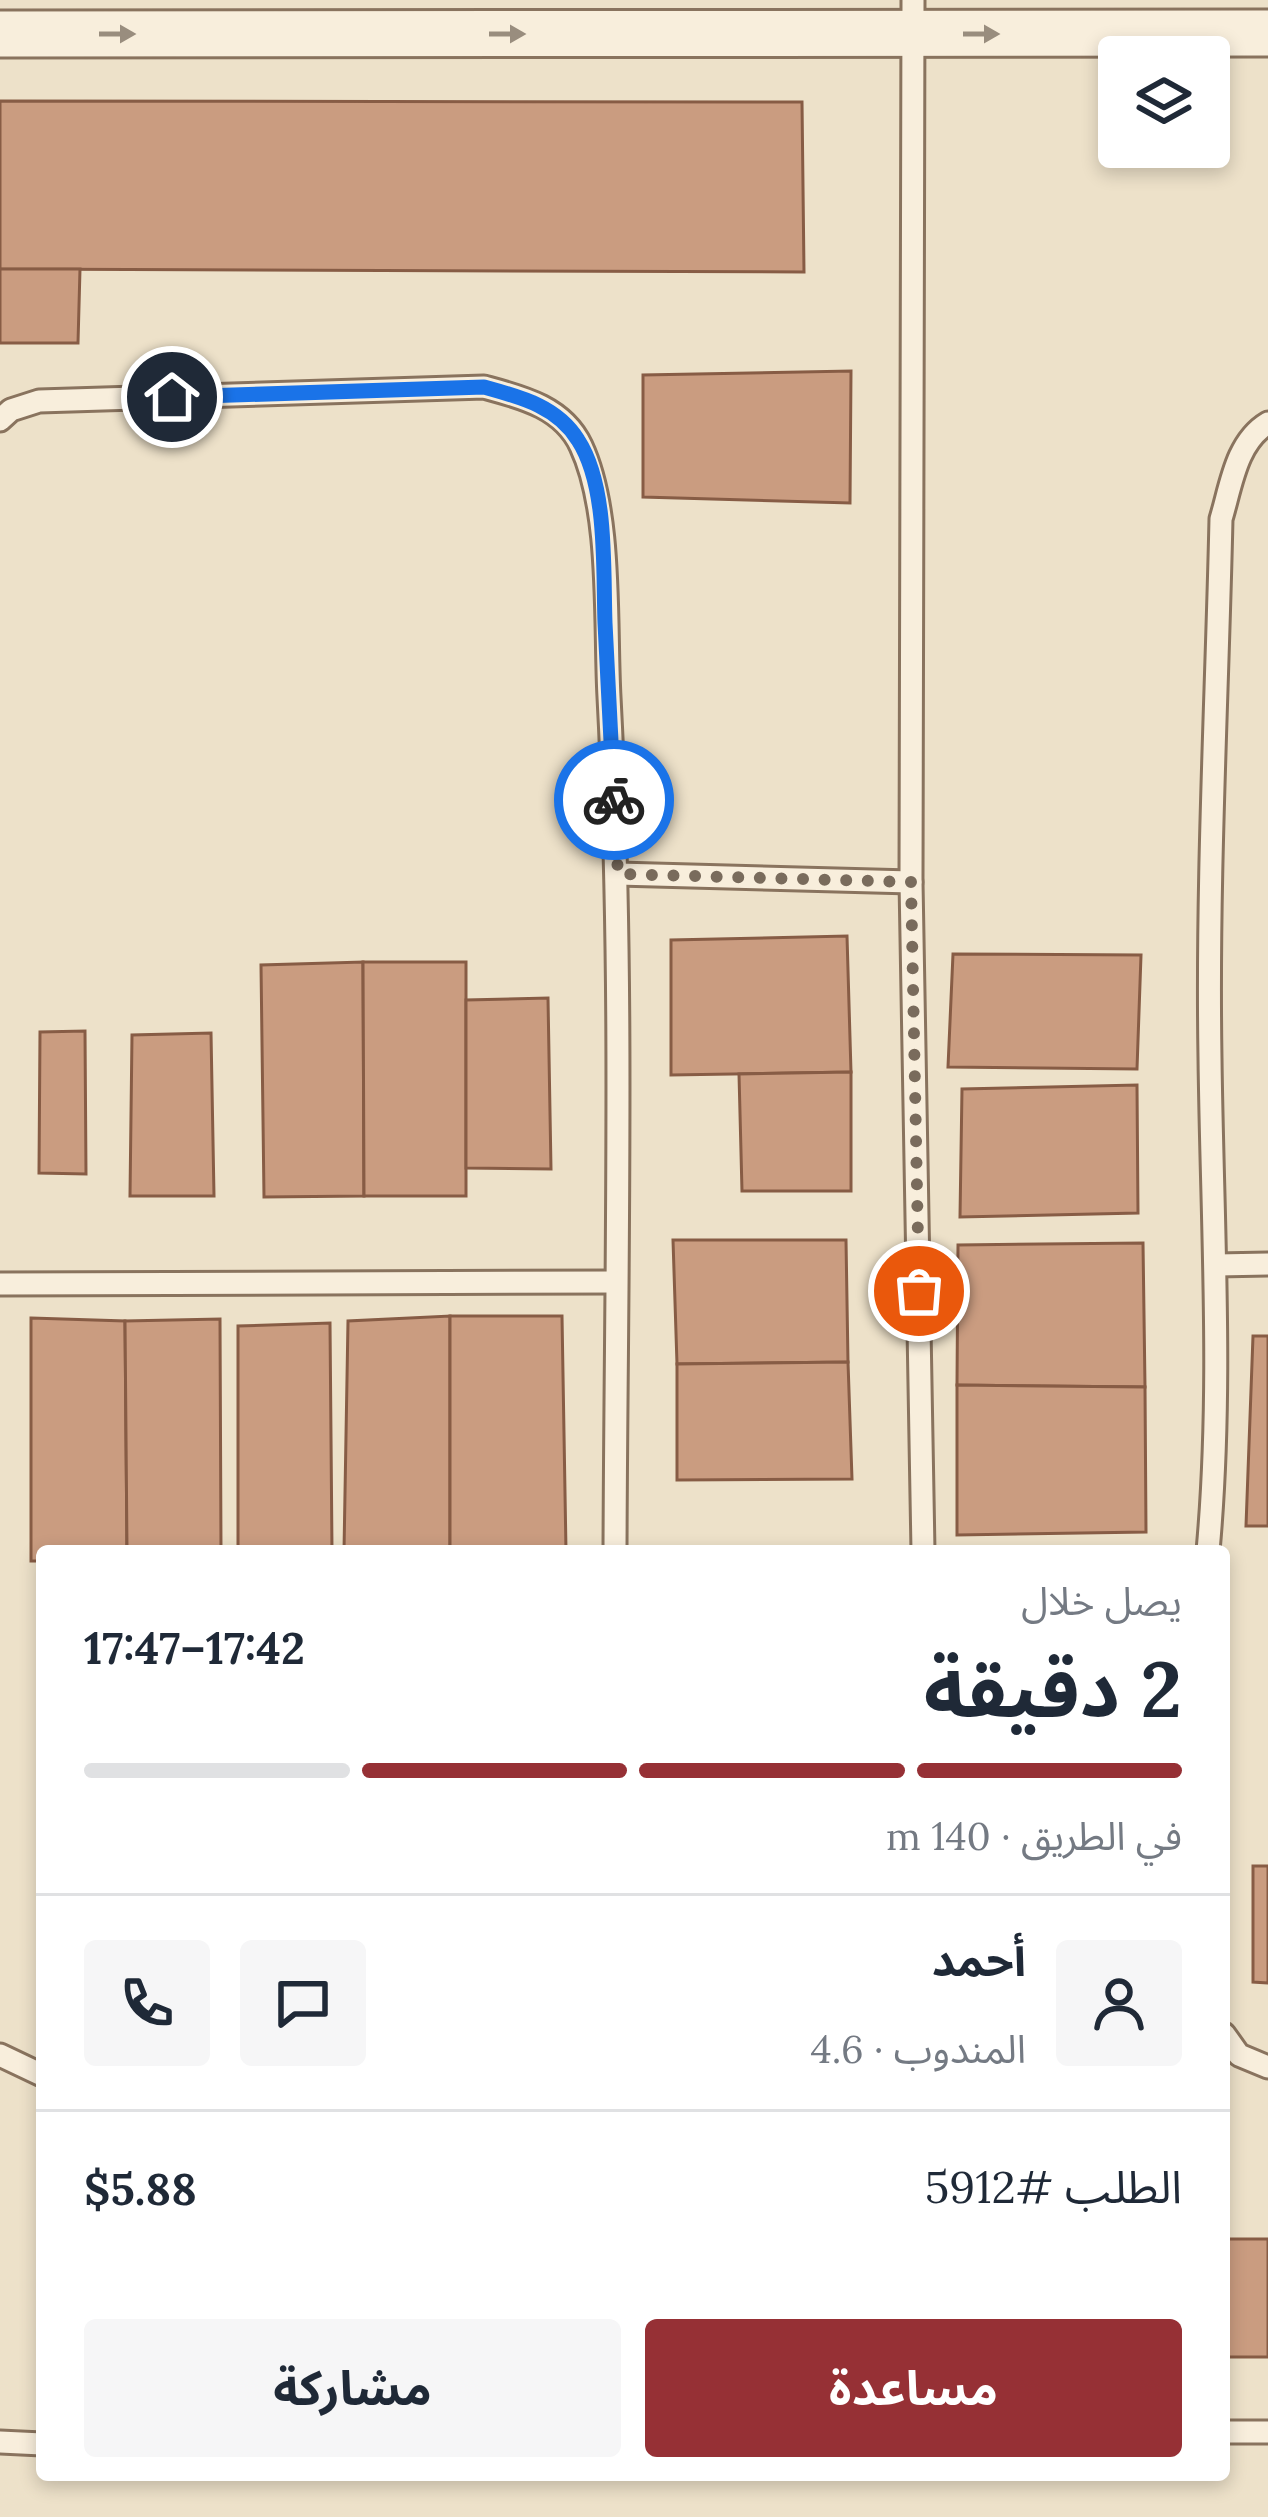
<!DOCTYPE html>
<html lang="ar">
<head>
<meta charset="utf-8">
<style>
	:root { --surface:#fff; --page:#f6f6f7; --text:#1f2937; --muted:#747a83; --line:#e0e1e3; --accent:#963035 }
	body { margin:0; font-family:Lora,"Noto Sans Arabic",serif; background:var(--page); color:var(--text); direction:rtl; height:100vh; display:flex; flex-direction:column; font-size:45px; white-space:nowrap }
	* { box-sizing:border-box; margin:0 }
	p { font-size:39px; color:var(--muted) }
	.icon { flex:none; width:66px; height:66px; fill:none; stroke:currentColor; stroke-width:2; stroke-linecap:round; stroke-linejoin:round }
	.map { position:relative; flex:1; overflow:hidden; direction:ltr }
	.drawer { position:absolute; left:36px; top:1545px; width:1194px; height:936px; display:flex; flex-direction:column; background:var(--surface); border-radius:12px; box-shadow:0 6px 18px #0003; direction:rtl }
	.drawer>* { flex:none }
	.fabs { position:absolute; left:1098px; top:36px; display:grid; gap:24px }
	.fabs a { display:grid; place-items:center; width:132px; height:132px; border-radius:12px; background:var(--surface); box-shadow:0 6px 18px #0003; font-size:60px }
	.pin { position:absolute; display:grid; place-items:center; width:102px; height:102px; color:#fff; margin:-51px; border:6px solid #fff; border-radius:50%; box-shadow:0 3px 12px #0007 }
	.courier { position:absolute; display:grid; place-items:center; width:120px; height:120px; margin:-60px; border:9px solid #1a73e8; border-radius:50%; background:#fff; color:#222; box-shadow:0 3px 15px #0007 }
	.overview em { font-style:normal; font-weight:700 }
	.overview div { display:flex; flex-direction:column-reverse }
	.overview { display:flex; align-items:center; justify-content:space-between; height:204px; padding:0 48px }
	h1 { font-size:78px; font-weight:700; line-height:90px }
	.bar { display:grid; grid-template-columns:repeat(4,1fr); gap:18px 12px; align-content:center; height:144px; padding:0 48px }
	.bar i { height:15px; border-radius:9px; background:var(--line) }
	.bar .active { background:var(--accent) }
	.bar p { grid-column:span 4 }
	.line { display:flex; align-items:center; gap:30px; padding:0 48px; border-top:3px solid var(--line) }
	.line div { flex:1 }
	.round { display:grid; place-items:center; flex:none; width:126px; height:126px; border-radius:12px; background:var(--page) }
	.action { display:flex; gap:24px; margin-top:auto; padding:24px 48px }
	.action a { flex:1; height:138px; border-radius:12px; background:var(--accent); color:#fff; font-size:48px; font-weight:700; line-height:138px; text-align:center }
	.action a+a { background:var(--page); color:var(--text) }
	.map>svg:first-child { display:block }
	.building { fill:#ca9c80; stroke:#875c45; stroke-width:3 }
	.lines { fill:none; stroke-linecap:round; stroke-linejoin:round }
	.lane-casing { stroke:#89735e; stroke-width:27 }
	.street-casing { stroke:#89735e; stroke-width:51 }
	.lane { stroke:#f8eedc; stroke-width:21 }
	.street { stroke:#f8eedc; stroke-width:45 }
	.oneway { fill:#998d7e }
	.done { stroke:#796b5c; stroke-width:12; stroke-dasharray:0 21.6 }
	.route { stroke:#1a73e8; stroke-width:15 }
</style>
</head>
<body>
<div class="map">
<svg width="1268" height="2517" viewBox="0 0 1268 2517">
	<rect width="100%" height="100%" fill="#ede1c9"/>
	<g class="building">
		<polygon points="0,101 802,102 804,272 0,269"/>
		<polygon points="0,269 80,269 78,343 0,343"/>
		<polygon points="851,371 850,503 643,497 643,375"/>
		<polygon points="847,936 851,1072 671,1075 671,940"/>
		<polygon points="953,954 1141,955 1137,1069 948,1067"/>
		<polygon points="363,962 364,1196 264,1197 261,965"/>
		<polygon points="363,962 466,962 466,1196 364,1196"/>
		<polygon points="548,998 551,1169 466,1168 466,1000"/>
		<polygon points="85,1031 86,1174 39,1173 40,1032"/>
		<polygon points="211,1033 214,1196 130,1196 132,1035"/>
		<polygon points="851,1072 851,1191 742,1191 739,1074"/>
		<polygon points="1137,1085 1138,1213 960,1217 962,1089"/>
		<polygon points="673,1240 846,1240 848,1362 677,1364"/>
		<polygon points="1143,1243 1145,1387 957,1385 958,1245"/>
		<polygon points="450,1316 450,1551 344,1551 348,1321"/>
		<polygon points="450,1316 562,1316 566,1551 450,1551"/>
		<polygon points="31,1318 125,1321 127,1551 42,1551 42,1561 31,1561"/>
		<polygon points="220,1319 221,1551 127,1551 125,1321"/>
		<polygon points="330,1323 332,1551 238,1551 238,1326"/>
		<polygon points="1253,1336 1268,1336 1268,1526 1246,1526"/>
		<polygon points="848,1362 852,1479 677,1480 677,1364"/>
		<polygon points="957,1385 1145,1387 1146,1532 957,1535"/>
		<polygon points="1253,1866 1268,1866 1268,1983 1253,1982"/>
		<rect x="1224" y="2239" width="44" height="118"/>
	</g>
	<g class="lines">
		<defs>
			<g id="lane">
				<polyline points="913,0 911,882 923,1551"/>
				<path d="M0,420l11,-10 28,-9 445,-14c37,10 79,20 97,59 31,66 24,177 28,251 15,284 7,569 6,854"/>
				<polyline points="618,874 911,882"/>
				<polyline points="1217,1265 1268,1264"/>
				<polyline points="0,1284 616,1282"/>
				<path d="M1208,1551c15,-165 4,-328 2,-493 -3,-179 7,-360 11,-539 10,-33 15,-77 47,-96"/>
				<polyline points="1224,2034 1239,2055 1268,2067"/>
				<polyline points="0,2055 42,2075"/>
				<polyline points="1224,2432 1268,2432"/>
				<polyline points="0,2442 42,2444"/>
			</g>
			<polyline id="street" points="0,34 1268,33"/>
		</defs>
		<use href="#lane" class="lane-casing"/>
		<use href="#street" class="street-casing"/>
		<use href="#lane" class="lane"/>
		<use href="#street" class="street"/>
	</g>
	<defs><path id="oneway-solid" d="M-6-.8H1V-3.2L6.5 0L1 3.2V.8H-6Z" transform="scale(3)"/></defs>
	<g class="oneway">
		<use href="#oneway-solid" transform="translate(117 34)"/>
		<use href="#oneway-solid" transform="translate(507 34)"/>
		<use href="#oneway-solid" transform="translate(981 34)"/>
	</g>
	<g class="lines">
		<polyline class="done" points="614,800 618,874 911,882 919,1291"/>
		<path class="route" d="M172,397l312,-10c36,10 73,19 94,53 30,46 25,130 27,183 3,59 6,118 9,177"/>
	</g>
</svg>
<div class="fabs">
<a><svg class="icon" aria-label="layers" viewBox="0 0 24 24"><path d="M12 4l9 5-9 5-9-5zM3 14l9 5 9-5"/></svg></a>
</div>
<div class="pin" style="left:919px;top:1291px;background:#ea580c"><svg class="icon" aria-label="bag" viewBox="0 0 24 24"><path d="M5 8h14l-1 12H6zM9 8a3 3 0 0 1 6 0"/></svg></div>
<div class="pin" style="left:172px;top:397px;background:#1f2937"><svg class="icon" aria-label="home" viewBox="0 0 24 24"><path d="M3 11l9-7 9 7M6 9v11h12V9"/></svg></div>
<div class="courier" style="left:614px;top:800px"><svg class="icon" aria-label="bike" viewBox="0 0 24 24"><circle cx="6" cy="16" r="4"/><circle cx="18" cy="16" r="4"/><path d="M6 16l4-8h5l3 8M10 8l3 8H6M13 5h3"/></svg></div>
<section class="drawer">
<div class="overview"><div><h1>2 دقيقة</h1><p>يصل خلال</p></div><em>17:42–17:47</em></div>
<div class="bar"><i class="active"></i><i class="active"></i><i class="active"></i><i></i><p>في الطريق · 140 m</p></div>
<div class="line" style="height:216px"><a class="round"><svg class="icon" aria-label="person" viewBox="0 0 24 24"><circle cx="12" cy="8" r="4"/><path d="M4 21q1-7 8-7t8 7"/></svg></a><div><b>أحمد</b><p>المندوب · 4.6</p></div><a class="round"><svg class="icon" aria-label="chat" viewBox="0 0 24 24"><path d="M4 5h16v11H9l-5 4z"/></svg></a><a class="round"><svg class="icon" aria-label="phone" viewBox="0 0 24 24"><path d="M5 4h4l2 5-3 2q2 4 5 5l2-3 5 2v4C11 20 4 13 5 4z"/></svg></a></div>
<div class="line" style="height:156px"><div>الطلب #5912</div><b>$5.88</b></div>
<div class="action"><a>مساعدة</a><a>مشاركة</a></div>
</section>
</div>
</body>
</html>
